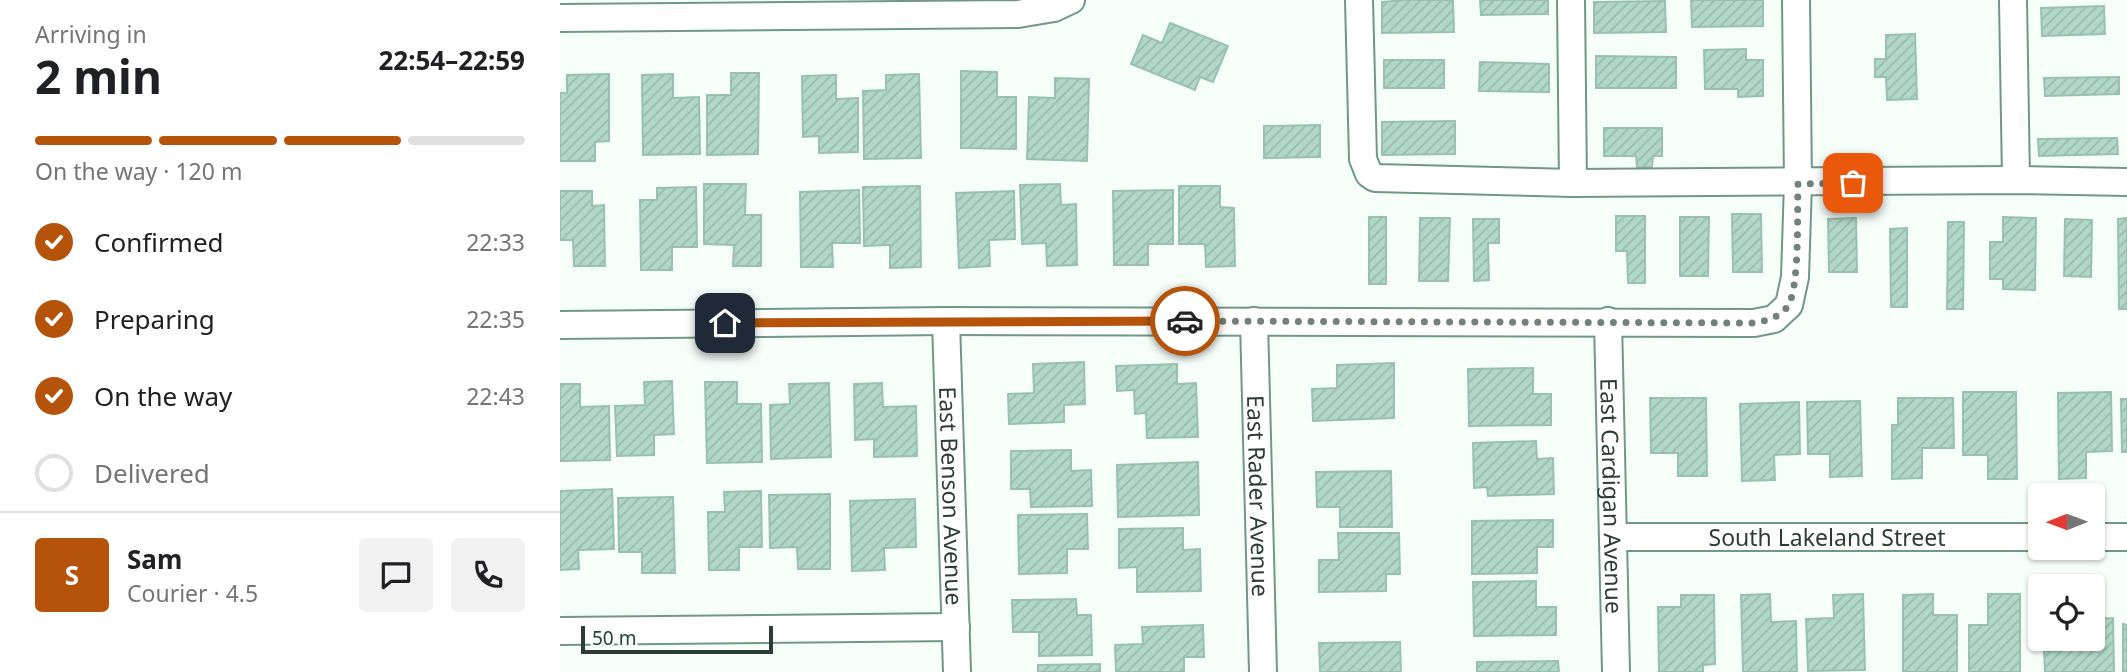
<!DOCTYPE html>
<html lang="en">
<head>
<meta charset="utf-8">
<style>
	:root { --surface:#fff; --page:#f2f2f2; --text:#202124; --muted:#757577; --line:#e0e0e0; --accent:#b45309 }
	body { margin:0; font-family:"Noto Sans",sans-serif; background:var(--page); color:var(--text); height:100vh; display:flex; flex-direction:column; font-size:26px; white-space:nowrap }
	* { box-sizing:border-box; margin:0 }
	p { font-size:23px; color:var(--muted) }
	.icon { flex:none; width:38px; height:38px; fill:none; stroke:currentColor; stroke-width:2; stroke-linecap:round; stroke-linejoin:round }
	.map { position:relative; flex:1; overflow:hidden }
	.details { display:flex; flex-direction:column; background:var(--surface); width:560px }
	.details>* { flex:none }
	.needle { width:46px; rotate:269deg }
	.controls { position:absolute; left:1468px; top:483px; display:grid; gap:14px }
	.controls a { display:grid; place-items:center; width:77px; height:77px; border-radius:7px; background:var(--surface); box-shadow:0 2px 5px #0004; font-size:35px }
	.scale { position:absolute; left:21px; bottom:18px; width:192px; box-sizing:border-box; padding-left:7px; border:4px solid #2d3d36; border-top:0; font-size:19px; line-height:24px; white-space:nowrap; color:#2d3d36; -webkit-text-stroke:5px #f6fefa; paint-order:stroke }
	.pin { position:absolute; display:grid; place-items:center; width:60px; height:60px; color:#fff; margin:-30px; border-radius:14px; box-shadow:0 4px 10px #0006 }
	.courier { position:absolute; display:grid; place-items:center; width:70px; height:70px; margin:-35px; border:5px solid #b45309; border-radius:50%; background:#fff; color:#222; box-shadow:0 2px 9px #0007 }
	.headline em { font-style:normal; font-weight:700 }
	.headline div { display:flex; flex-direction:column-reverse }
	.headline { display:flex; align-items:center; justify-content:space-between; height:119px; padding:0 35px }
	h1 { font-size:46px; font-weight:700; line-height:52px }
	.bar { display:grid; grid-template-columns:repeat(4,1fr); gap:10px 7px; align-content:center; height:84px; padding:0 35px }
	.bar i { height:9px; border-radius:5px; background:var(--line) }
	.bar .active { background:var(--accent) }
	.bar p { grid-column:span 4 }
	.line { display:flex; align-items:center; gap:18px; padding:0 35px; border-top:2px solid var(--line) }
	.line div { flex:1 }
	.round { display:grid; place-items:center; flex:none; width:74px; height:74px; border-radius:7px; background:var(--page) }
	ol { padding:0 35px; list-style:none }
	li { display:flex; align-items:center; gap:21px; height:77px }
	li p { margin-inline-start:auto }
	li .icon { padding:7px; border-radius:50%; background:var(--accent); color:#fff; stroke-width:4 }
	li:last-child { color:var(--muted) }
	li i { width:38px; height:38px; border:4px solid var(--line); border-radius:50% }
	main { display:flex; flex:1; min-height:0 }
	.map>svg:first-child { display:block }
	.building { fill:url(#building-hatch); stroke:#9ac1af; stroke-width:2 }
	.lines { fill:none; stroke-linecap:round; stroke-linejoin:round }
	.minor-casing { stroke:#719786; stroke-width:30 }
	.minor { stroke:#fff; stroke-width:26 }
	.done { stroke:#73817b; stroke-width:7; stroke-dasharray:0 12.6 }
	.route { stroke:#b45309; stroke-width:9 }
	.labels { text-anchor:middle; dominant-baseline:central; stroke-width:5; stroke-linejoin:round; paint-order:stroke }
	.street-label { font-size:23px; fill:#2d3d36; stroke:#f6fefa }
</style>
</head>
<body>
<main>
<section class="details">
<div class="headline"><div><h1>2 min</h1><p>Arriving in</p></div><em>22:54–22:59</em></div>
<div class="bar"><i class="active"></i><i class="active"></i><i class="active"></i><i></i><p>On the way · 120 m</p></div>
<ol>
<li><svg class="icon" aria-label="check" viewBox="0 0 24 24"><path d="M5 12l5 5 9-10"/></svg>Confirmed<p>22:33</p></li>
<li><svg class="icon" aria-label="check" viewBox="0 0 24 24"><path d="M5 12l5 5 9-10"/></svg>Preparing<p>22:35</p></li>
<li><svg class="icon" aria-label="check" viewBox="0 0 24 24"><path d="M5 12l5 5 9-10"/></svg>On the way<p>22:43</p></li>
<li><i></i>Delivered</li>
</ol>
<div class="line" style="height:126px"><b class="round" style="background:var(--accent);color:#fff">S</b><div><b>Sam</b><p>Courier · 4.5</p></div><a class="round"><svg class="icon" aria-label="chat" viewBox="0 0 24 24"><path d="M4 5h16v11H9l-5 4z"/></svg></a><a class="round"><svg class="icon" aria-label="phone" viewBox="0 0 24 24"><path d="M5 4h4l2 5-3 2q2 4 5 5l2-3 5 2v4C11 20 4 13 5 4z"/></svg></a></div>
</section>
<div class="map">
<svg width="1567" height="672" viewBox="0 0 1567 672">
	<defs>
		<pattern id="building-hatch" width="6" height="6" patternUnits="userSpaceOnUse" patternTransform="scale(1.75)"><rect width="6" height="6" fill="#b1d8c7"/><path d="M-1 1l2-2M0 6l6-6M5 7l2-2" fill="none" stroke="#99baac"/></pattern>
	</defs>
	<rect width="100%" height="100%" fill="#f6fefa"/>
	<g class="building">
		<polygon points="845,0 893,0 894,32 822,33 822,2"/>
		<polygon points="920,0 988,0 988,14 921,15"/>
		<polygon points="1131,0 1203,0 1203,26 1132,27"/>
		<polygon points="1105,1 1106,32 1034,33 1034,2"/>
		<polygon points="1544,6 1545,34 1482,36 1481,8"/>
		<polygon points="610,23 668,46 653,82 640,77 635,90 571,64 583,35 602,43"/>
		<polygon points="1355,34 1357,99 1327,100 1326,77 1315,77 1315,59 1326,59 1326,35"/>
		<polygon points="1186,49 1186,60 1203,60 1203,96 1178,97 1178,89 1145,89 1144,50"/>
		<polygon points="1036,56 1116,57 1116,88 1036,88"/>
		<rect x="824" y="60" width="60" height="28"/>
		<polygon points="920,62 989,64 989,92 919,91"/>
		<polygon points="401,71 437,72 437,97 456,97 456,149 401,148"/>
		<polygon points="171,73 199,73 198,154 147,155 147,95 171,95"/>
		<polygon points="49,74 49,141 35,142 35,161 0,161 0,93 7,93 7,75"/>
		<polygon points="113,74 113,98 139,97 140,154 83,155 82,75"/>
		<polygon points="359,74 361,158 304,159 303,91 326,90 326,75"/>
		<polygon points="276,75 276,99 298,98 298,152 259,153 259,136 243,137 242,76"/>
		<polygon points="1559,77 1559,94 1485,96 1484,78"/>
		<polygon points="495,78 529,79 527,161 467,159 469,97 495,98"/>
		<polygon points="895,121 895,154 822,155 822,122"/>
		<polygon points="760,125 760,157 704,158 704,126"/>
		<polygon points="1044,128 1102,128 1102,156 1093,156 1092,167 1077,167 1076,156 1044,156"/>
		<polygon points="1557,138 1558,154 1479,156 1478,139"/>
		<polygon points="144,184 186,184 185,215 201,215 201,266 173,266 174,245 144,244"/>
		<polygon points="500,184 501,205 516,204 517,265 487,266 486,243 462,244 460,185"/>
		<polygon points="360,186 361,267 330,268 330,245 304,246 303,187"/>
		<polygon points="619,186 660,186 660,207 674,208 675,266 646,267 645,244 619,244"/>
		<polygon points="136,187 137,247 112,247 112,270 81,270 80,200 97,200 97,188"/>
		<polygon points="299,190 300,243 272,243 273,267 241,267 240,192"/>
		<polygon points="613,190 613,244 588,244 588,265 554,265 553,191"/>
		<polygon points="0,191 32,191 32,206 44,205 45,266 14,266 13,240 0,240"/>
		<polygon points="454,191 455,239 429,240 430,266 399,268 396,193"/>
		<polygon points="1172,214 1201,214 1202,272 1173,272"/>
		<polygon points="1056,216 1085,216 1085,283 1068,283 1067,251 1056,251"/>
		<rect x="809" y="217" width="17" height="67"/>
		<polygon points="1120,217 1149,217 1148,276 1120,276"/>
		<polygon points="1443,217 1476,218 1475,290 1443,289 1443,279 1430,279 1430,242 1443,242"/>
		<polygon points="860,218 890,218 888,281 859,281"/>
		<polygon points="1296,218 1297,272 1269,272 1268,219"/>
		<polygon points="1567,218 1567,309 1559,309 1558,219"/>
		<polygon points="913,219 939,219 939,243 928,243 929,280 914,281"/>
		<polygon points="1505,219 1532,220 1531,277 1504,276"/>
		<polygon points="1388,222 1404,222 1403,309 1387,309"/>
		<polygon points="1347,228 1347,307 1331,307 1330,229"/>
		<polygon points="524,362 525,404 504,405 504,422 449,424 448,394 474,393 473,364"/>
		<polygon points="834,363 834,418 753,421 752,389 777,388 777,365"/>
		<polygon points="617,364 617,384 636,383 638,437 587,438 586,413 575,414 574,390 557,391 556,366"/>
		<polygon points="973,368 973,394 991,394 991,425 909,426 908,369"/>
		<polygon points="112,381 114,434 94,435 94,455 57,456 55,406 85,405 84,382"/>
		<polygon points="145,382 177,382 177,404 201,404 202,462 147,463"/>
		<polygon points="269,383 271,457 211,459 210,405 230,404 229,384"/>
		<polygon points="322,383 323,407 356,406 357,456 314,457 314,439 295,440 294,384"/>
		<polygon points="0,384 20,384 20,407 49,406 50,460 0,461"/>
		<polygon points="1403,392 1456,392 1457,479 1428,479 1428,455 1403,455"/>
		<polygon points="1551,392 1552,451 1526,452 1526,478 1499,479 1498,393"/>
		<polygon points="1090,398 1146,398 1147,476 1118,476 1118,453 1091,453"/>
		<polygon points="1338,398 1393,398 1394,448 1362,448 1362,478 1332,479 1332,425 1338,425"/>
		<polygon points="1561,399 1567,399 1567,452 1562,452"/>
		<polygon points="1300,401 1302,476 1270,477 1270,454 1248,454 1247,402"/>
		<polygon points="1239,402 1240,454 1214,455 1215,480 1182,481 1180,404"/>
		<polygon points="976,441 977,459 993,458 994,494 928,496 927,487 914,488 913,443"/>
		<polygon points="511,450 511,471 531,470 532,506 471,507 470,489 451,489 451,451"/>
		<polygon points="638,462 639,515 558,517 557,465"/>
		<polygon points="831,471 832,527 780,527 780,507 757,507 756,472"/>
		<polygon points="52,489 54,549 18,550 19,569 0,570 0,491"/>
		<polygon points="201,491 202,547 179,547 179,570 149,570 148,512 165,512 164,492"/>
		<polygon points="270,494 270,569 238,569 237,547 210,548 209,495"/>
		<polygon points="113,497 115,573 82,573 82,552 59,552 58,498"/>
		<polygon points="355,499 356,547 324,548 325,570 292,571 290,501"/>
		<polygon points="527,514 528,549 507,549 507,573 459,574 458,515"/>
		<polygon points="993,520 993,547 977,547 977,573 912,574 912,521"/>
		<polygon points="623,528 623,550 640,549 641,591 577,592 577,567 559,568 559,529"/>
		<polygon points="778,533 839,533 840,574 826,574 826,591 759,592 759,560 779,560"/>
		<polygon points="976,581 976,607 996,607 996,635 914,636 913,582"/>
		<polygon points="1210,594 1211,622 1236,621 1237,672 1183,672 1181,595"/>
		<polygon points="1303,594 1305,670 1248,671 1246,619 1274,618 1273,595"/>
		<polygon points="1373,594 1373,615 1397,615 1397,672 1343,672 1343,595"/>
		<polygon points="1428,594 1460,594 1460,672 1409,672 1409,625 1428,625"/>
		<polygon points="1121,595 1154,595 1155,664 1143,665 1143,672 1099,672 1098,607 1121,607"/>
		<polygon points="516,599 517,615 531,615 532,655 479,656 479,632 453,632 452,600"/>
		<polygon points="1553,618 1554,672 1485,672 1484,651 1500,651 1500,639 1533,639 1533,619"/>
		<polygon points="1563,624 1567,625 1567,672 1563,672"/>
		<polygon points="643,625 644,657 624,657 624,672 556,672 555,645 583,644 582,627"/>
		<polygon points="840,642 841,672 760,672 759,643"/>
		<polygon points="998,661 999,672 917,672 917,662"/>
		<polygon points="540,664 540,672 478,672 478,665"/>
	</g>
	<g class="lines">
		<defs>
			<g id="minor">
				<polyline points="799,0 803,159 809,174 815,178 1013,183 1456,180 1567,182"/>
				<polyline points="1011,0 1013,183"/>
				<polyline points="1453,0 1456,180"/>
				<polyline points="0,18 458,14 494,8 511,0"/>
				<path id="s1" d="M386,321l11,351"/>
				<path id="s2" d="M694,321l9,351"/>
				<path id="s3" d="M1048,321l8,351"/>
				<polyline points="0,325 386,321 1194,323 1214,319 1229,305 1235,277 1238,183 1236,0"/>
				<path id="s4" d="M1053,537h427"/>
				<polyline points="1533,537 1567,537"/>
				<polyline points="0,631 396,627"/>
			</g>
		</defs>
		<use href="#minor" class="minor-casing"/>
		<use href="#minor" class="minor"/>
	</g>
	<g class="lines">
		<path class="done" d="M625,321l569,2c14,-3 25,-5 34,-17 12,-20 9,-96 10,-122l55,-1"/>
		<polyline class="route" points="165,323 625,321"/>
	</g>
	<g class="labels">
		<g class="street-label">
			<text stroke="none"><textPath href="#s1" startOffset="175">East Benson Avenue</textPath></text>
			<text stroke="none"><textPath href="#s2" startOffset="175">East Rader Avenue</textPath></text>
			<text stroke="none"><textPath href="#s3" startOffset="175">East Cardigan Avenue</textPath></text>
			<text stroke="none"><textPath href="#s4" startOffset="214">South Lakeland Street</textPath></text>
		</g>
	</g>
</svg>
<div class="controls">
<a><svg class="needle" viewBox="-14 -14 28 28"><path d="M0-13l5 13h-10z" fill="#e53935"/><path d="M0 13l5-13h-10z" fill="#757577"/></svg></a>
<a><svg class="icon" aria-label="locate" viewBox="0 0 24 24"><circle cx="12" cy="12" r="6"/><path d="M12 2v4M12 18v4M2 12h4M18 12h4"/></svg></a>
</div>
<div class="scale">50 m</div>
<div class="pin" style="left:1293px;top:183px;background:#ea580c"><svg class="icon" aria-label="bag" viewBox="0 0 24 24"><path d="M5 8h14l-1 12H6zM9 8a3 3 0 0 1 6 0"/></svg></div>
<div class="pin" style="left:165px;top:323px;background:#1f2937"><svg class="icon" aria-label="home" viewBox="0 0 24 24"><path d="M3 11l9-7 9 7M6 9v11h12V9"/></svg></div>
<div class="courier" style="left:625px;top:321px"><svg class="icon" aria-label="car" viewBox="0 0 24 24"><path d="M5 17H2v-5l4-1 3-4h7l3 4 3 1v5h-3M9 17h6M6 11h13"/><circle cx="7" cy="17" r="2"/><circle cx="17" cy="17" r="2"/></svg></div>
</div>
</main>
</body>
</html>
